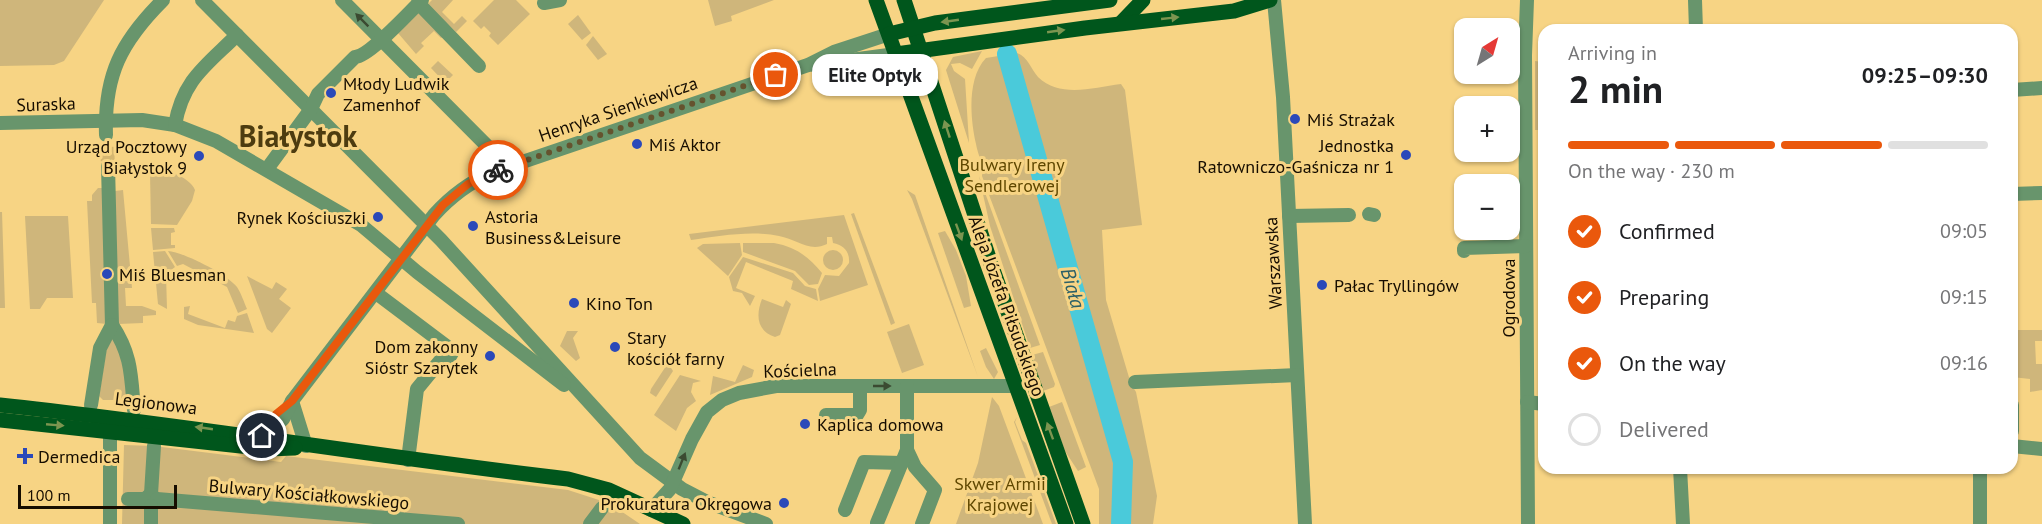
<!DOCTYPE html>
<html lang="en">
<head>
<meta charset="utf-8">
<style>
	:root { --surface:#fff; --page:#f6f6f6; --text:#202124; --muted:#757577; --line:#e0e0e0; --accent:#ea580c }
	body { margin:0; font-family:"PT Sans",sans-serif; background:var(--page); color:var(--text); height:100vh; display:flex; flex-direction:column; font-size:22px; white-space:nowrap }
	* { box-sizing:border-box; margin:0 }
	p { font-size:20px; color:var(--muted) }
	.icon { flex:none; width:33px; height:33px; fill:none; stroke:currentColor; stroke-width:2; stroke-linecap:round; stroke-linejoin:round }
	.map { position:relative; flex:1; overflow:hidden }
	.details { position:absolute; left:1538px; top:24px; width:480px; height:450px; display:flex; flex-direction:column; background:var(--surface); border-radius:18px; box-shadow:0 2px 4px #0004 }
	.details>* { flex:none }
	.needle { width:39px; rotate:37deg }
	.tools { position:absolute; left:1454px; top:18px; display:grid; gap:12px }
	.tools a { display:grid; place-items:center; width:66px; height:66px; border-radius:12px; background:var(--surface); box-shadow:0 2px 4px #0004; font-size:30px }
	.scale { position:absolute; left:18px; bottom:15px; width:159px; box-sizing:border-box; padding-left:6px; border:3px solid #160d00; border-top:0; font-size:16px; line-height:21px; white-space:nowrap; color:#160d00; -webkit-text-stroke:4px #f7d484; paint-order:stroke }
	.pin { position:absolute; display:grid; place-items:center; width:51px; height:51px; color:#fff; margin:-26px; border:3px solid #fff; border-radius:50%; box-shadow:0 2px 6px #0007 }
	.courier { position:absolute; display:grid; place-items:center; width:60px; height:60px; margin:-30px; border:4px solid #ea580c; border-radius:50%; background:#fff; color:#222; box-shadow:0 2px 8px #0007 }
	.bubble { position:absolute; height:42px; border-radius:18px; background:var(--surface); box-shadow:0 2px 4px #0004; font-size:20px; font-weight:800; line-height:42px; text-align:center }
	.overview em { font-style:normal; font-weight:800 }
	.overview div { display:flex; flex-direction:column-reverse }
	.overview { display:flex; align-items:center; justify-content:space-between; height:102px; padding:0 30px }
	h1 { font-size:39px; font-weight:800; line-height:45px }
	.bar { display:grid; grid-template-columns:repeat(4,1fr); gap:9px 6px; align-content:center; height:72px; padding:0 30px }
	.bar i { height:8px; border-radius:4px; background:var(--line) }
	.bar .active { background:var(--accent) }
	.bar p { grid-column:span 4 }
	ol { padding:0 30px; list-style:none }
	li { display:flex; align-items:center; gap:18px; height:66px }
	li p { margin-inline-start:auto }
	li .icon { padding:6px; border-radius:50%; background:var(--accent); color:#fff; stroke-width:4 }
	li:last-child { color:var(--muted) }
	li i { width:33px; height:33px; border:3px solid var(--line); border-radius:50% }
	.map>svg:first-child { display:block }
	.green { fill:#cfb67b }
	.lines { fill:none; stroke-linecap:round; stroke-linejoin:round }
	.river { stroke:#4acada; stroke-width:20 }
	.minor-tunnel { stroke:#d5b670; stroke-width:14; stroke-dasharray:14 7; stroke-linecap:butt }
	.minor { stroke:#68956c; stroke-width:14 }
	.major { stroke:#00561c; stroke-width:15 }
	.oneway { fill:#7c9550 }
	.oneway2 { fill:#3b4a31 }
	.done { stroke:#65532e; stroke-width:6; stroke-dasharray:0 10.8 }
	.route { stroke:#ea580c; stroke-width:8 }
	.poi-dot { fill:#2b49b9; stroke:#f7d484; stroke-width:2 }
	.labels { text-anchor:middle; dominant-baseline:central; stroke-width:6; stroke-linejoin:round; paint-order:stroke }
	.poi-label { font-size:18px; fill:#160d00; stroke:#f7d484; text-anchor:start }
	.street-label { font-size:18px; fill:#160d00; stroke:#f7d484 }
	.park-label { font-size:18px; fill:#5f4700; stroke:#f7d484 }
	.water-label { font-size:20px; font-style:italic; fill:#2c6067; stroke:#f7d484 }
	.town-label { font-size:30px; font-weight:bold; fill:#4d3c10; stroke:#f7d484 }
</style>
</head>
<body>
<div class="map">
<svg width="2042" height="524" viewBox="0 0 2042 524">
	<rect width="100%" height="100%" fill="#f7d484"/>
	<g class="green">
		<polygon points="0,0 104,0 64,61 54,65 0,66"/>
		<polygon points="432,0 453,0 442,12 454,24 462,16 467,21 456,32 427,5"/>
		<polygon points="494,0 516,0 530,14 498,45 489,36 491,33 484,26 481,29 473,21"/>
		<polygon points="708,0 774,0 731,16 732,21 715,26"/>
		<polygon points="419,12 445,35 441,38 434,31 421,43 424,46 416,54 398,33"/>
		<polygon points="578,15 591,33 582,40 568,24"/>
		<polygon points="593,36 607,54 598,60 586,45"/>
		<polygon points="982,51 972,69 960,63 951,64 954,71 965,79 969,143 946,70 953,57"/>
		<path d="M1017,53c11,4 14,16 21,24 22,21 54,11 83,7l4,6 17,135 -40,5 4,70 25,84 5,8 21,104 -4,28h-54v-35l-117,-313c2,-12 -4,-20 -6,-32 -6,-26 -9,-66 10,-86z"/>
		<polygon points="438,61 453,75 445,83 431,68"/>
		<polygon points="1535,61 1543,62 1543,130 1535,130"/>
		<path d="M158,169c12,2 32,9 37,21l-3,11 -15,24 -26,-1 -1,-51z"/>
		<polygon points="979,176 1040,345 1030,348 990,226"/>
		<polygon points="98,188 105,188 107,324 97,323 96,303 92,303 87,201 92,201 92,195"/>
		<polygon points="123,190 132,288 125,288 126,306 142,306 156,311 156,315 143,316 143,323 118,324 115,191"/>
		<polygon points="907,190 915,195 978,377 912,199"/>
		<polygon points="0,212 2,212 5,308 0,308"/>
		<polygon points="854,213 895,323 891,325 851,214"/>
		<path d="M844,215l24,70 -48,16 -2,-12 7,-14 14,1 10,-13c1,-11 -5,-18 -16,-20l-1,-6h-5v7c-18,9 -30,-5 -48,-8 -28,-6 -60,0 -88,4l-2,-6z"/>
		<polygon points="25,216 68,216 73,298 47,298 40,309 30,309"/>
		<polygon points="151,228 174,228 175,232 171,233 171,245 175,245 175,248 153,250"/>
		<polygon points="945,231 956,250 966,276 971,306 964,308 938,233"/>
		<polygon points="740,243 742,255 728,276 697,248 703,244"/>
		<path d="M774,243c22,4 35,14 48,30l-4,11 -9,1 -14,-14 -52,-19v-9z"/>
		<circle cx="833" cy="260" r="10"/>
		<polygon points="165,251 175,267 166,274 167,309 158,304 153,252"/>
		<path d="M168,251c15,1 59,23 69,36 4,6 7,15 10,22l-9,4 -11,-26 -44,-23 -6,2z"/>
		<polygon points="743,257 793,273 805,286 816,289 818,301 791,289 793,281 746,262 736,288 755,296 750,306 742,293 733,291 729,277"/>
		<polygon points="247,276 272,289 276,282 287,289 279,299 291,308 272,333 267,329"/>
		<path d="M762,299l21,8 3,-7 5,4 -11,31 -5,2c-19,-6 -19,-23 -13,-38z"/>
		<polygon points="190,306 188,314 225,328 228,320 235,322 237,316 247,313 254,333 198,325 184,319 184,307"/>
		<polygon points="909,324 924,365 902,373 887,332"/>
		<polygon points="2012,330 2042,330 2042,341 2035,341 2036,364 2042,364 2042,390 2030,392 2030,379 2012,377"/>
		<polygon points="567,331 578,331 573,338 580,358 576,361 560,346"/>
		<polygon points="108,339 117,339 129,395 123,400 103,400 99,396"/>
		<polygon points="986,348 998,372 994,379 986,367 980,351"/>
		<polygon points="1043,352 1055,384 1054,387 1043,391 1032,355"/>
		<polygon points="668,363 673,371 656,397 650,393 651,389"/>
		<polygon points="743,365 754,370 752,377 710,395 713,376 735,382"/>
		<polygon points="680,375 701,381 693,383 691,392 696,401 687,408 676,431 654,415"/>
		<polygon points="992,397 999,406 1043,524 956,524 978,463"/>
		<polygon points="1062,402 1086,467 1078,471 1065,451 1049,407"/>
		<polygon points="1017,417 1015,422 1022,440 1026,443 1056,524 1052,524 1014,422"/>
		<polygon points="124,445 154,446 281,462 286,456 568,490 599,500 602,507 605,504 612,505 640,524 122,524"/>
	</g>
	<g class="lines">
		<polyline class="river" points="1007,54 1123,462 1121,524"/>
		<polyline class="minor-tunnel" points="107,147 108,166"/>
		<g class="minor">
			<polyline points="202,0 441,240 640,458 682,489 707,502 766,524"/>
			<polyline points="342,0 508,167"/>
			<polyline points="1274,0 1283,97 1305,524"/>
			<polyline points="1527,0 1525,55 1528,524"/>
			<polyline points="1695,0 1696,30"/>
			<polyline points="418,3 479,66"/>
			<polyline points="544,3 560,0"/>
			<polyline points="813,65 896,54"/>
			<polyline points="2012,90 2042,88"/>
			<polyline points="0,123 142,120 175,125 216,141 361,225 417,272 564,385"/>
			<path d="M175,125c8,-46 32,-60 62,-90"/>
			<path d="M106,135c-2,-60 15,-93 57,-135"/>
			<polyline points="108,166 112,325"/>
			<path d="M267,169l44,-60 7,-15 37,-37c15,-1 54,-45 67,-57"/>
			<polyline points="2012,194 2042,193"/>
			<polyline points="1369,214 1374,215"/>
			<polyline points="1289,216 1349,215"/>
			<polyline points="1464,251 1464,248 1526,246"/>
			<polyline points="376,293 453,351 449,358 440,361 417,389 408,460"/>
			<path d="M112,325c20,30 19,51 22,85"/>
			<polyline points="1135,382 1297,375"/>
			<polyline points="292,401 306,446"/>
			<polyline points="1527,402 1544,404"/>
			<polyline points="91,405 100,348 112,325"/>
			<polyline points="2012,405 2012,431"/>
			<polyline points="826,415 857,415 860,410 860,386"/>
			<path d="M255,444l28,-25 9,-18 142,-186c17,-19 36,-33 59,-43l315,-107 26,-13 55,-18"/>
			<polyline points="2012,446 2042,449"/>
			<polyline points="907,450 915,467 935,490 922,524"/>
			<polyline points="1680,468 1683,524"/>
			<polyline points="151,494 154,446"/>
			<polyline points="128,499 145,499 151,494 157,501 151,506 145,499"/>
			<polyline points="157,499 458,524"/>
			<polyline points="151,506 151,524"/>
			<polyline points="651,510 670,489 692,439 707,412 722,400 739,393 776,386 1015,386"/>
			<polyline points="845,510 864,462 901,463"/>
			<polyline points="877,523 907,450 907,386"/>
			<polyline points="110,524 110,430"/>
			<polyline points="590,524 602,508"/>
			<polyline points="1980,524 1980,468"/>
		</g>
		<g class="major">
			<polyline points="876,0 1066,524"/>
			<polyline points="904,0 991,264 1083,524"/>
			<polyline points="1121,23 1143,0"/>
			<polyline points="889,34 935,23 1110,0"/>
			<polyline points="896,54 1085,28 1234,11 1270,0"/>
			<path d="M0,405c190,20 378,52 568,74l41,11 74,34"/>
			<polyline points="0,420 267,449 295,448"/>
		</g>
	</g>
	<defs><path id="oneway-solid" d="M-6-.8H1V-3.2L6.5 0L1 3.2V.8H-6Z" transform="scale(1.5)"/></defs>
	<g class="oneway">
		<use href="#oneway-solid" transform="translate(1170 18) rotate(-6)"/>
		<use href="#oneway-solid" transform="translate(950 21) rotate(172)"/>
		<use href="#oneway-solid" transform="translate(1056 31) rotate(-8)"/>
		<use href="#oneway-solid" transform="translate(947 129) rotate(-108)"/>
		<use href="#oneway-solid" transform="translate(959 232) rotate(70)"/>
		<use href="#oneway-solid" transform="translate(55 425) rotate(5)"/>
		<use href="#oneway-solid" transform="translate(204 428) rotate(-172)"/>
		<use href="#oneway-solid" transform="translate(1050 431) rotate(-110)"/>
	</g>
	<g class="oneway2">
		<use href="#oneway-solid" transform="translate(362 20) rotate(-135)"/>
		<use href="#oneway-solid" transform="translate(882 386)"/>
		<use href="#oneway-solid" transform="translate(682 461) rotate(-68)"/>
	</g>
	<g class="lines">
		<polyline class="done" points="498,170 776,75"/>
		<polyline class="route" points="262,436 276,414 292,401 443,205 468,184 498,170"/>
	</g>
	<g class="poi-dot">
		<circle cx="331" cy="93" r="6"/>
		<circle cx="1295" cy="119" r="6"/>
		<circle cx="637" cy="144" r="6"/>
		<circle cx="1406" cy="155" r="6"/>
		<circle cx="199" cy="156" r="6"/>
		<circle cx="378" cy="217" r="6"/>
		<circle cx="473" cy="226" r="6"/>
		<circle cx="107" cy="274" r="6"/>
		<circle cx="1322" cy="285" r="6"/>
		<circle cx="574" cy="303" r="6"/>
		<circle cx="615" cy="347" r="6"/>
		<circle cx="490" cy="356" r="6"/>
		<circle cx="805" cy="424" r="6"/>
		<path d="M22 447h6v6h6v6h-6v6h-6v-6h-6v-6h6z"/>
		<circle cx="784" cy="503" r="6"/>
	</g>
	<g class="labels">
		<g class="poi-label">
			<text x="343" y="83">Młody Ludwik<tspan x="343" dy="21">Zamenhof</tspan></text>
			<text x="1307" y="119">Miś Strażak</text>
			<text x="649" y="144">Miś Aktor</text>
			<text x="1394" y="145" text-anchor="end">Jednostka<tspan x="1394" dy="21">Ratowniczo-Gaśnicza nr 1</tspan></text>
			<text x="187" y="146" text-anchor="end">Urząd Pocztowy<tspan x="187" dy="21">Białystok 9</tspan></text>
			<text x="485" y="216">Astoria<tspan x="485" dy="21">Business&amp;Leisure</tspan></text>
			<text x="366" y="217" text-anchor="end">Rynek Kościuszki</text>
			<text x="119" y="274">Miś Bluesman</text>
			<text x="1334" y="285">Pałac Tryllingów</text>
			<text x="586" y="303">Kino Ton</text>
			<text x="627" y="337">Stary<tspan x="627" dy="21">kościół farny</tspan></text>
			<text x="478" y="346" text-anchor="end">Dom zakonny<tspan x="478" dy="21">Sióstr Szarytek</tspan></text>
			<text x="817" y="424">Kaplica domowa</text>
			<text x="38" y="456">Dermedica</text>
			<text x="772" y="503" text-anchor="end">Prokuratura Okręgowa</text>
		</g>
		<g class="street-label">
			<text transform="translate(46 104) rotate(-2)">Suraska</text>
			<text transform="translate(618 109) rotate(-19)">Henryka Sienkiewicza</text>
			<text transform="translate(1273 263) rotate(-93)">Warszawska</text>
			<text transform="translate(1508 298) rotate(-90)">Ogrodowa</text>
			<text transform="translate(1007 306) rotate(70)">Aleja Józefa Piłsudskiego</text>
			<text transform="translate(800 370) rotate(-2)">Kościelna</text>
			<text transform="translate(156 403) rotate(7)">Legionowa</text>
			<text transform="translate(309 494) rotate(5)">Bulwary Kościałkowskiego</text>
		</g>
		<g class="park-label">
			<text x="1012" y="164">Bulwary Ireny<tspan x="1012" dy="21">Sendlerowej</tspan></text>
			<text x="1000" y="483">Skwer Armii<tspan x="1000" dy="21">Krajowej</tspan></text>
		</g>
		<g class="water-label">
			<text transform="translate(1073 288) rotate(74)">Biała</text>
		</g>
		<g class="town-label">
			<text x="298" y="135">Białystok</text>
		</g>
	</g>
</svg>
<div class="tools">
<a><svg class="needle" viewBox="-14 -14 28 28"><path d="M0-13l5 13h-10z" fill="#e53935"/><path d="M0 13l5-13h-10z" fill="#757577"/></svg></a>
<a>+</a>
<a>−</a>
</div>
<div class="scale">100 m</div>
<div class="pin" style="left:776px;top:75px;background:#ea580c"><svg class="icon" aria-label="bag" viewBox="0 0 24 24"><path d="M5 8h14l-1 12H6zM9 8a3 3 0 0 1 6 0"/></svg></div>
<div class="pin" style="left:262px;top:436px;background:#1f2937"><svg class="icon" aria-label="home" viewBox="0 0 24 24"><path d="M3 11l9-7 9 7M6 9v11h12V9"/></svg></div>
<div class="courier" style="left:498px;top:170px"><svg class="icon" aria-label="bike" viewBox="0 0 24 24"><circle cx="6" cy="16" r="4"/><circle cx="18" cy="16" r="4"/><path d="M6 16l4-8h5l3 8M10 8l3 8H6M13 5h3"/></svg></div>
<div class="bubble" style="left:812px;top:54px;width:126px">Elite Optyk</div>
<section class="details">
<div class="overview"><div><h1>2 min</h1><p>Arriving in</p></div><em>09:25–09:30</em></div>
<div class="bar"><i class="active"></i><i class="active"></i><i class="active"></i><i></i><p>On the way · 230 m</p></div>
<ol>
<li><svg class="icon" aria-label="check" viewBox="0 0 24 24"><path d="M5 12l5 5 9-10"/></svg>Confirmed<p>09:05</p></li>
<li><svg class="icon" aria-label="check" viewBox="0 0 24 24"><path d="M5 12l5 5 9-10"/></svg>Preparing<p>09:15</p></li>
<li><svg class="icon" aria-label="check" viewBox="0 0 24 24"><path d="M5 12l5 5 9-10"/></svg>On the way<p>09:16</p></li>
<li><i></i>Delivered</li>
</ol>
</section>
</div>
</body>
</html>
